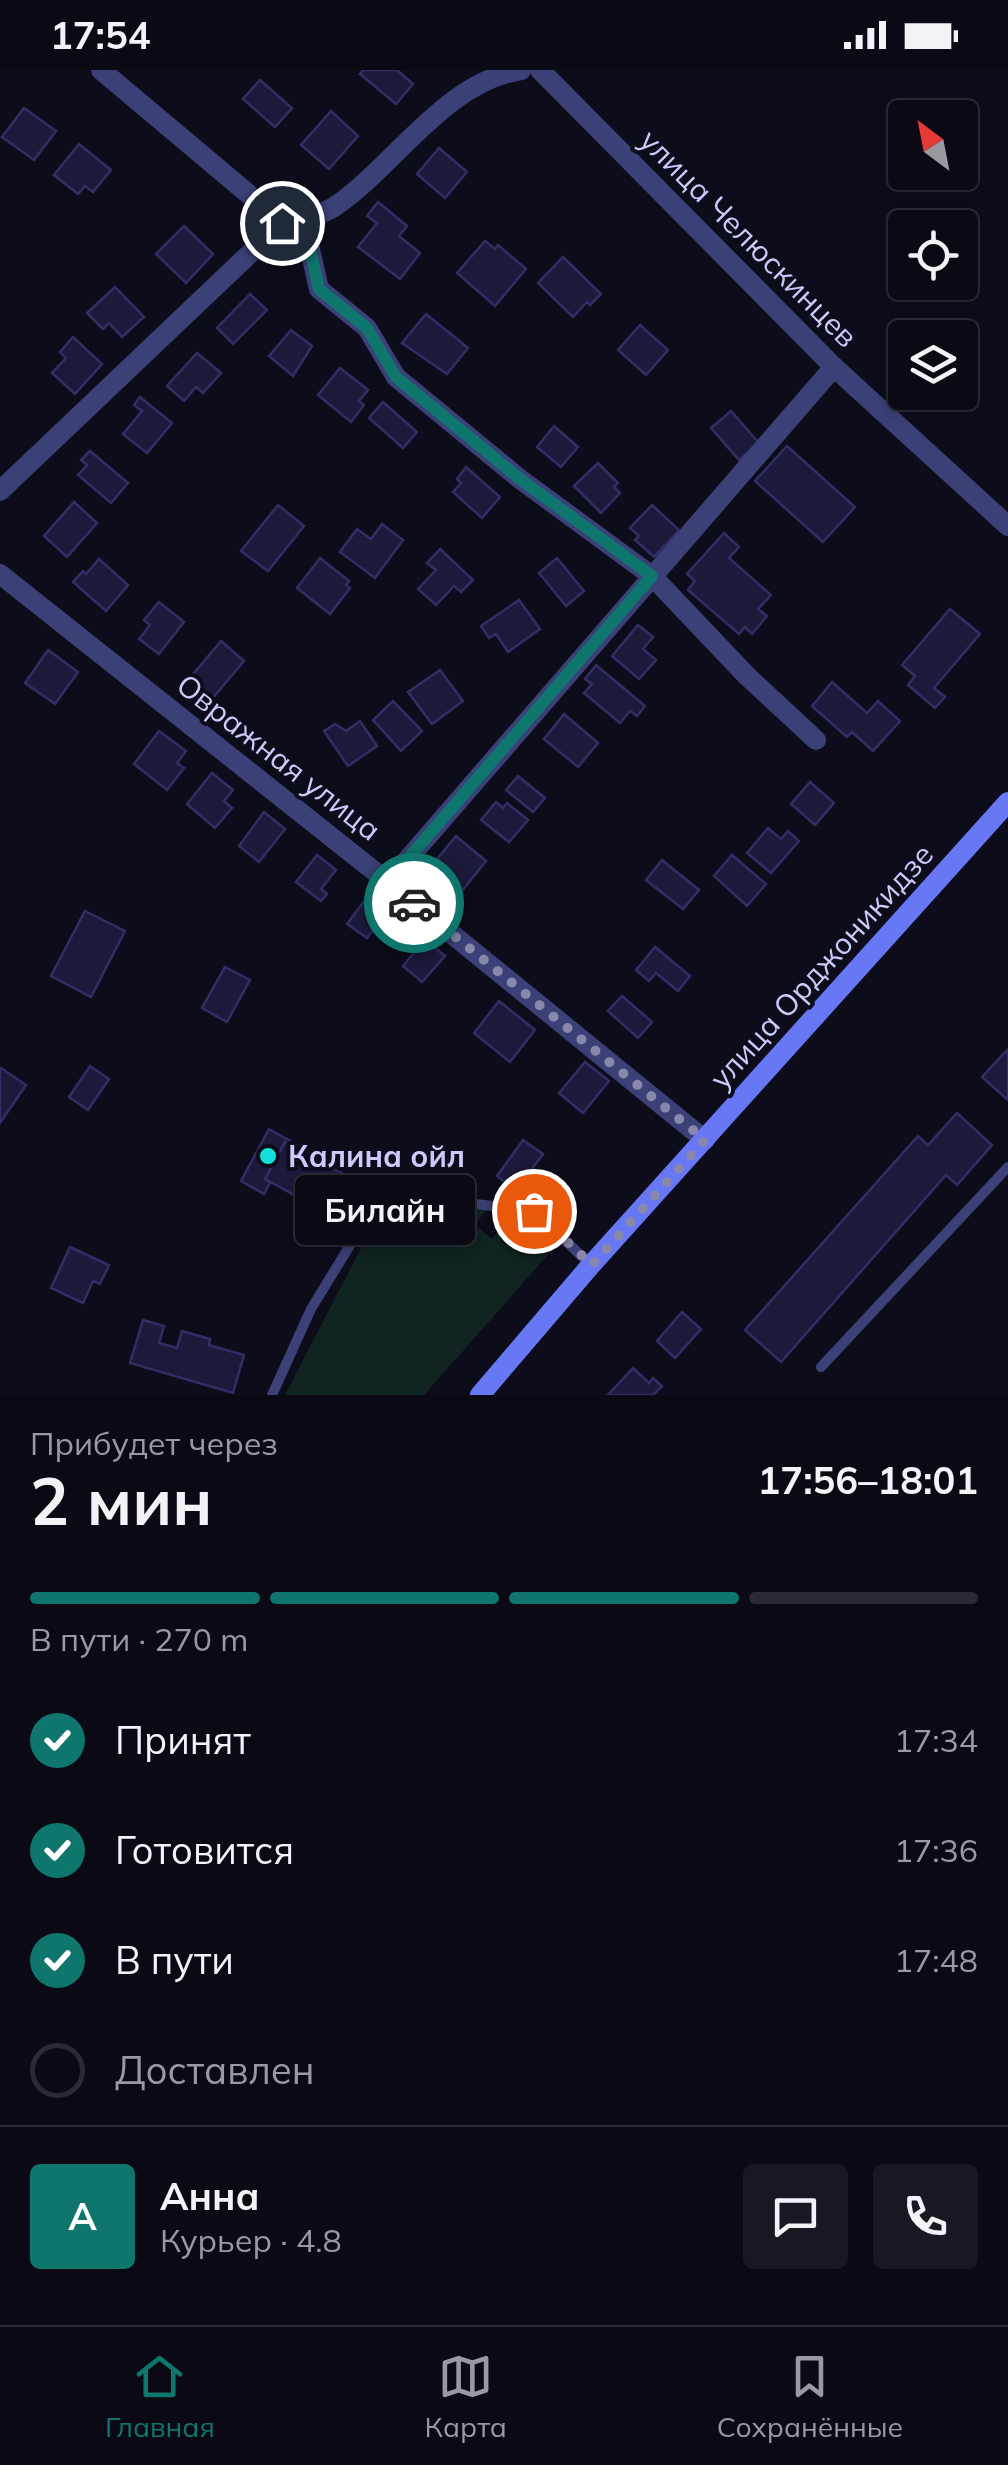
<!DOCTYPE html>
<html lang="ru">
<head>
<meta charset="utf-8">
<style>
	:root { --surface:#0a0914; --page:#181722; --text:#f1f3f6; --muted:#999aa0; --line:#2a2a34; --accent:#0f766e }
	body { margin:0; font-family:Mulish,sans-serif; background:var(--page); color:var(--text); height:100vh; display:flex; flex-direction:column; font-size:38px; white-space:nowrap }
	* { box-sizing:border-box; margin:0 }
	p { font-size:32px; color:var(--muted) }
	.icon { flex:none; width:55px; height:55px; fill:none; stroke:currentColor; stroke-width:2; stroke-linecap:round; stroke-linejoin:round }
	.map { position:relative; height:1325px; overflow:hidden }
	.side { display:flex; flex-direction:column; background:var(--surface); flex:1 }
	.side>* { flex:none }
	.needle { width:65px; rotate:328deg }
	.fabs { position:absolute; left:888px; top:30px; display:grid; gap:20px }
	.fabs a { display:grid; place-items:center; width:90px; height:90px; border-radius:10px; background:var(--surface); box-shadow:0 5px 15px #0003,0 0 0 2px var(--line); font-size:50px }
	.pin { position:absolute; display:grid; place-items:center; width:85px; height:85px; color:#fff; margin:-42px; border:5px solid #fff; border-radius:50%; box-shadow:0 2px 10px #0007 }
	.courier { position:absolute; display:grid; place-items:center; width:100px; height:100px; margin:-50px; border:8px solid #0f766e; border-radius:50%; background:#fff; color:#222; box-shadow:0 2px 12px #0007 }
	.bubble { position:absolute; height:70px; border-radius:10px; background:var(--surface); box-shadow:0 5px 15px #0003,0 0 0 2px var(--line); font-size:32px; font-weight:700; line-height:70px; text-align:center }
	.headline em { font-style:normal; font-weight:700 }
	.headline div { display:flex; flex-direction:column-reverse }
	.headline { display:flex; align-items:center; justify-content:space-between; height:170px; padding:0 30px }
	h1 { font-size:65px; font-weight:700; line-height:75px }
	.bar { display:grid; grid-template-columns:repeat(4,1fr); gap:15px 10px; align-content:center; height:120px; padding:0 30px }
	.bar i { height:12px; border-radius:8px; background:var(--line) }
	.bar .on { background:var(--accent) }
	.bar p { grid-column:span 4 }
	.line { display:flex; align-items:center; gap:25px; padding:0 30px; border-top:2px solid var(--line) }
	.line div { flex:1 }
	.round { display:grid; place-items:center; flex:none; width:105px; height:105px; border-radius:10px; background:var(--page) }
	ol { padding:0 30px; list-style:none }
	li { display:flex; align-items:center; gap:30px; height:110px }
	li p { margin-inline-start:auto }
	li .icon { padding:10px; border-radius:50%; background:var(--accent); color:#fff; stroke-width:4 }
	li:last-child { color:var(--muted) }
	li i { width:55px; height:55px; border:5px solid var(--line); border-radius:50% }
	.status { display:flex; justify-content:space-between; align-items:center; height:70px; padding:0 50px; background:var(--surface); direction:ltr }
	.status svg { height:28px; fill:currentColor }
	.tabs { display:flex; justify-content:space-around; align-items:center; height:140px; border-top:2px solid var(--line); background:var(--surface); font-size:28px; color:var(--muted) }
	.tabs a { display:grid; justify-items:center; gap:5px }
	.tabs .on { color:var(--accent) }
	.map>svg:first-child { display:block }
	.green { fill:#102421 }
	.building { fill:#1c1a3a; stroke:#312e65; stroke-width:2.5 }
	.lines { fill:none; stroke-linecap:round; stroke-linejoin:round }
	.lane { stroke:#3b4076; stroke-width:10 }
	.street { stroke:#3b4076; stroke-width:20 }
	.secondary { stroke:#6877f4; stroke-width:20 }
	.done { stroke:#8888ad; stroke-width:10; stroke-dasharray:0 18 }
	.route { stroke:#0f766e; stroke-width:12 }
	.poi-dot { fill:#11e0da; stroke:#0d0c1b; stroke-width:4 }
	.labels { text-anchor:middle; dominant-baseline:central; stroke-width:8; stroke-linejoin:round; paint-order:stroke }
	.street-label { font-size:30px; fill:#cacbfb; stroke:#0d0c1b }
	.poi-label { font-size:30px; font-weight:bold; fill:#cacbfb; stroke:#0d0c1b; text-anchor:start }
</style>
</head>
<body>
<div class="status"><b>17:54</b><svg viewBox="0 0 49 12"><path d="M0 12V9h3v3zM5 12V6h3v6zM10 12V3h3v9zM15 12V0h3v12zM26 1h20v11H26zM47 4h2v5h-2z"/></svg></div>
<div class="map">
<svg width="1008" height="1325" viewBox="0 0 1008 1325">
	<rect width="100%" height="100%" fill="#0d0c1b"/>
	<path class="green" d="M406,1133l80,7 -11,15 17,14 11,-14 -10,-8 4,-5c24,6 45,13 57,36l-130,147h-139l90,-174 14,-16z"/>
	<g class="building">
		<polygon points="363,0 397,0 413,14 396,34 360,4"/>
		<polygon points="260,10 292,38 275,57 243,29"/>
		<polygon points="24,38 56,61 34,90 2,67"/>
		<polygon points="331,41 358,66 329,99 301,75"/>
		<polygon points="79,74 111,100 93,122 85,116 78,124 54,105"/>
		<polygon points="439,78 467,102 445,128 417,104"/>
		<polygon points="378,132 407,156 399,166 420,183 400,209 358,177 377,153 367,146"/>
		<polygon points="184,156 213,184 186,213 156,184"/>
		<polygon points="485,171 495,179 498,175 526,199 495,236 457,203"/>
		<polygon points="563,187 601,224 590,235 587,232 573,247 538,213"/>
		<polygon points="115,217 144,247 122,267 109,253 103,259 87,243"/>
		<polygon points="250,224 267,240 233,274 217,258"/>
		<polygon points="426,244 468,278 447,304 402,273"/>
		<polygon points="640,255 668,280 646,305 618,280"/>
		<polygon points="291,260 312,276 293,306 269,286"/>
		<polygon points="73,267 102,294 75,324 52,303 66,288 60,282"/>
		<polygon points="197,283 221,303 203,323 196,317 184,331 167,316"/>
		<polygon points="340,298 368,320 359,331 364,335 351,352 318,325"/>
		<polygon points="140,327 172,353 147,383 123,364 142,341 134,335"/>
		<polygon points="383,332 417,362 403,378 369,348"/>
		<polygon points="731,341 759,373 739,390 711,358"/>
		<polygon points="554,356 578,377 561,397 537,377"/>
		<polygon points="787,376 855,437 823,472 755,411"/>
		<polygon points="90,381 128,413 111,433 78,405 87,395 81,390"/>
		<polygon points="598,393 618,413 614,417 620,423 601,443 574,416"/>
		<polygon points="466,397 500,427 482,448 453,422 461,413 457,409"/>
		<polygon points="74,432 97,453 67,487 44,466"/>
		<polygon points="278,435 304,456 268,501 241,481"/>
		<polygon points="652,435 679,460 654,487 635,470 639,466 630,458"/>
		<polygon points="382,454 403,470 375,508 340,482 357,459 371,469"/>
		<polygon points="724,463 739,477 729,488 771,525 758,539 767,546 752,564 745,557 739,564 688,520 695,511 687,504"/>
		<polygon points="440,479 473,510 461,522 454,516 436,535 418,519 436,500 427,493"/>
		<polygon points="320,488 349,511 346,515 350,518 330,544 297,518"/>
		<polygon points="557,488 584,521 566,536 539,503"/>
		<polygon points="99,489 128,515 106,541 73,512 83,501 86,504"/>
		<polygon points="519,530 540,559 508,582 496,564 489,568 481,556"/>
		<polygon points="159,532 184,552 159,584 139,569 150,555 144,550"/>
		<polygon points="950,539 980,564 934,618 945,627 935,638 908,615 915,606 902,595"/>
		<polygon points="638,555 653,567 643,579 656,590 639,609 612,586"/>
		<polygon points="221,571 244,591 212,629 189,609"/>
		<polygon points="48,580 78,602 55,634 25,613"/>
		<polygon points="596,595 645,636 637,646 630,641 620,653 584,623 592,614 585,609"/>
		<polygon points="440,600 463,631 432,654 408,622"/>
		<polygon points="832,612 867,643 878,631 900,651 873,681 852,662 847,667 812,636"/>
		<polygon points="393,631 422,661 401,681 373,650"/>
		<polygon points="564,644 598,673 578,697 544,669"/>
		<polygon points="360,651 377,676 348,696 324,661 335,654 346,661"/>
		<polygon points="159,661 186,681 177,693 184,698 167,720 134,694"/>
		<polygon points="212,703 233,720 224,731 232,738 215,758 187,734"/>
		<polygon points="518,706 545,728 533,742 506,720"/>
		<polygon points="810,712 834,733 815,755 791,734"/>
		<polygon points="496,732 503,738 507,733 528,750 509,772 481,750"/>
		<polygon points="264,742 285,759 259,792 239,776"/>
		<polygon points="768,758 781,769 788,761 799,771 771,803 747,783"/>
		<polygon points="456,766 486,791 458,826 428,800"/>
		<polygon points="317,785 336,800 321,819 327,824 321,831 296,812"/>
		<polygon points="732,785 766,814 747,836 714,806"/>
		<polygon points="662,790 699,820 683,839 646,810"/>
		<polygon points="368,826 388,841 367,868 347,854"/>
		<polygon points="85,841 125,861 91,927 51,906"/>
		<polygon points="425,869 445,886 422,912 403,896"/>
		<polygon points="655,877 690,906 678,921 656,903 649,911 636,900"/>
		<polygon points="225,897 250,910 227,952 202,938"/>
		<polygon points="622,926 652,952 638,968 608,941"/>
		<polygon points="499,931 535,960 510,992 474,963"/>
		<polygon points="1008,979 1008,1030 982,1007"/>
		<polygon points="585,992 609,1011 583,1043 559,1023"/>
		<polygon points="90,996 109,1009 88,1040 69,1027"/>
		<polygon points="1,998 26,1015 0,1053 0,1000"/>
		<polygon points="957,1043 992,1075 957,1115 946,1105 781,1292 745,1260 918,1066 928,1075"/>
		<polygon points="269,1059 292,1072 264,1124 241,1111"/>
		<polygon points="523,1070 543,1084 516,1120 497,1106"/>
		<polygon points="285,1072 375,1121 355,1158 265,1109"/>
		<polygon points="70,1177 109,1195 100,1214 93,1211 83,1233 51,1218"/>
		<polygon points="682,1242 701,1259 675,1288 657,1271"/>
		<polygon points="143,1250 164,1256 159,1273 177,1278 182,1261 210,1269 209,1275 244,1285 233,1323 130,1293"/>
		<polygon points="633,1298 649,1313 653,1308 662,1316 653,1325 608,1325"/>
	</g>
	<g class="lines">
		<g class="lane">
			<polyline points="821,1297 1008,1097"/>
			<polyline points="272,1325 311,1239 382,1123 534,1141 591,1195"/>
		</g>
		<g class="street">
			<polyline points="101,0 309,175 319,219 367,258 396,307 520,409 652,506 747,606 816,670"/>
			<polyline points="540,0 834,297 1008,456"/>
			<path d="M0,421l282,-268c16,-4 38,-7 52,-16 60,-40 110,-125 187,-137"/>
			<polyline points="0,504 388,812 705,1070"/>
			<polyline points="388,812 834,297"/>
		</g>
		<polyline class="secondary" points="480,1325 591,1195 1008,732"/>
	</g>
	<g class="lines">
		<polyline class="done" points="414,833 705,1070 592,1195 534,1141"/>
		<polyline class="route" points="282,153 309,175 319,219 367,258 396,307 520,409 652,506 388,812 414,833"/>
	</g>
	<circle class="poi-dot" cx="268" cy="1086" r="10"/>
	<g class="labels">
		<g class="street-label">
			<text transform="translate(749 168) rotate(45)">улица Челюскинцев</text>
			<text transform="translate(279 687) rotate(38)">Овражная улица</text>
			<text transform="translate(821 896) rotate(-48)">улица Орджоникидзе</text>
		</g>
		<g class="poi-label">
			<text x="288" y="1086">Калина ойл</text>
		</g>
	</g>
</svg>
<div class="fabs">
<a><svg class="needle" viewBox="-14 -14 28 28"><path d="M0-13l5 13h-10z" fill="#e53935"/><path d="M0 13l5-13h-10z" fill="#999aa0"/></svg></a>
<a><svg class="icon" aria-label="locate" viewBox="0 0 24 24"><circle cx="12" cy="12" r="6"/><path d="M12 2v4M12 18v4M2 12h4M18 12h4"/></svg></a>
<a><svg class="icon" aria-label="layers" viewBox="0 0 24 24"><path d="M12 4l9 5-9 5-9-5zM3 14l9 5 9-5"/></svg></a>
</div>
<div class="pin" style="left:534px;top:1141px;background:#ea580c"><svg class="icon" aria-label="bag" viewBox="0 0 24 24"><path d="M5 8h14l-1 12H6zM9 8a3 3 0 0 1 6 0"/></svg></div>
<div class="pin" style="left:282px;top:153px;background:#1f2937"><svg class="icon" aria-label="home" viewBox="0 0 24 24"><path d="M3 11l9-7 9 7M6 9v11h12V9"/></svg></div>
<div class="courier" style="left:414px;top:833px"><svg class="icon" aria-label="car" viewBox="0 0 24 24"><path d="M5 17H2v-5l4-1 3-4h7l3 4 3 1v5h-3M9 17h6M6 11h13"/><circle cx="7" cy="17" r="2"/><circle cx="17" cy="17" r="2"/></svg></div>
<div class="bubble" style="left:295px;top:1105px;width:180px">Билайн</div>
</div>
<section class="side">
<div class="headline"><div><h1>2 мин</h1><p>Прибудет через</p></div><em>17:56–18:01</em></div>
<div class="bar"><i class="on"></i><i class="on"></i><i class="on"></i><i></i><p>В пути · 270 m</p></div>
<ol>
<li><svg class="icon" aria-label="check" viewBox="0 0 24 24"><path d="M5 12l5 5 9-10"/></svg>Принят<p>17:34</p></li>
<li><svg class="icon" aria-label="check" viewBox="0 0 24 24"><path d="M5 12l5 5 9-10"/></svg>Готовится<p>17:36</p></li>
<li><svg class="icon" aria-label="check" viewBox="0 0 24 24"><path d="M5 12l5 5 9-10"/></svg>В пути<p>17:48</p></li>
<li><i></i>Доставлен</li>
</ol>
<div class="line" style="height:180px"><b class="round" style="background:var(--accent);color:#fff">А</b><div><b>Анна</b><p>Курьер · 4.8</p></div><a class="round"><svg class="icon" aria-label="chat" viewBox="0 0 24 24"><path d="M4 5h16v11H9l-5 4z"/></svg></a><a class="round"><svg class="icon" aria-label="phone" viewBox="0 0 24 24"><path d="M5 4h4l2 5-3 2q2 4 5 5l2-3 5 2v4C11 20 4 13 5 4z"/></svg></a></div>
</section>
<nav class="tabs">
<a class="on"><svg class="icon" aria-label="home" viewBox="0 0 24 24"><path d="M3 11l9-7 9 7M6 9v11h12V9"/></svg>Главная</a>
<a><svg class="icon" aria-label="map" viewBox="0 0 24 24"><path d="M3 6l6-2 6 2 6-2v14l-6 2-6-2-6 2zM9 4v14M15 6v14"/></svg>Карта</a>
<a><svg class="icon" aria-label="saved" viewBox="0 0 24 24"><path d="M7 4h10v16l-5-4-5 4z"/></svg>Сохранённые</a>
</nav>
</body>
</html>
